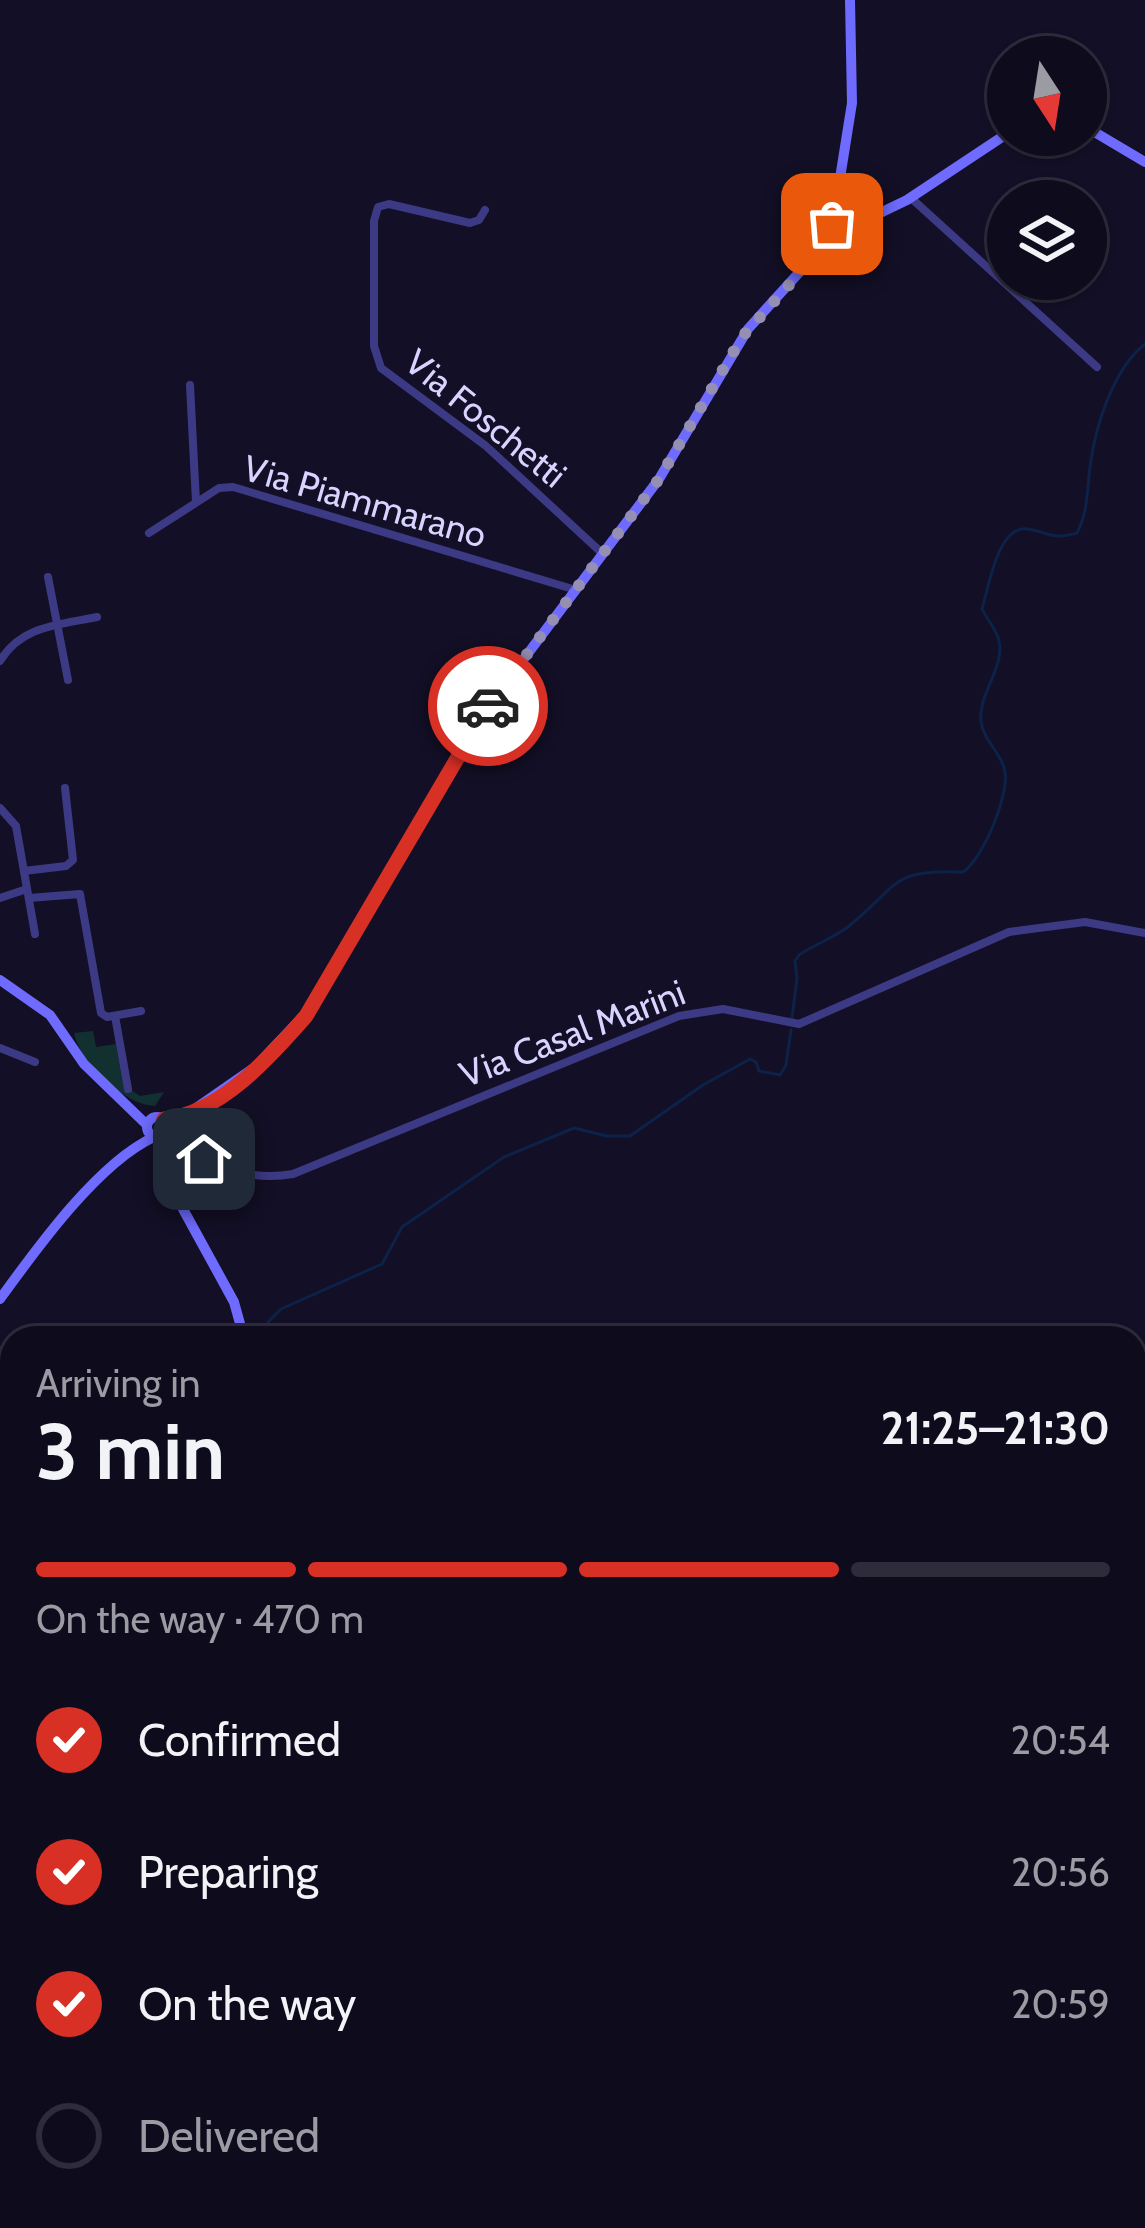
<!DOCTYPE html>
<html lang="en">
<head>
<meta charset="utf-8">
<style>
	:root { --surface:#0e0b1c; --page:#1c1929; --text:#f1f3f6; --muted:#9b9ba3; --line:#2e2b3b; --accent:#d93025 }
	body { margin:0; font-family:Cabin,sans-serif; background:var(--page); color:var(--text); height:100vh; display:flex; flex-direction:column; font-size:45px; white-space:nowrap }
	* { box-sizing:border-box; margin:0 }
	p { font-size:39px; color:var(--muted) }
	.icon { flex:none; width:66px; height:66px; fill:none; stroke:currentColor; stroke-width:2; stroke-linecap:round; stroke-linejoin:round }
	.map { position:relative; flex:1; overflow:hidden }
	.details { position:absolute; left:0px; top:1326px; width:1146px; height:903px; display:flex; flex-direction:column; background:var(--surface); border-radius:36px 36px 0 0; box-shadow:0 3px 9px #0004,0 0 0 3px var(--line) }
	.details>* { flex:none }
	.needle { width:78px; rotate:168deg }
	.buttons { position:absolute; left:987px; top:36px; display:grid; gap:24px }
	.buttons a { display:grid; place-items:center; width:120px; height:120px; border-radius:50%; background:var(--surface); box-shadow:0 3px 9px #0004,0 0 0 3px var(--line); font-size:60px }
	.pin { position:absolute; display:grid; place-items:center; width:102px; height:102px; color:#fff; margin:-51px; border-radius:24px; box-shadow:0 6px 18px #0006 }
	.courier { position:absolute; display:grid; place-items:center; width:120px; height:120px; margin:-60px; border:9px solid #d93025; border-radius:50%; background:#fff; color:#222; box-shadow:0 3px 15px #0007 }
	.summary em { font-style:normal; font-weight:700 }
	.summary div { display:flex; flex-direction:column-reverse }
	.summary { display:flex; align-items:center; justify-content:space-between; height:204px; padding:0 36px }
	h1 { font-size:78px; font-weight:700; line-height:90px }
	.bar { display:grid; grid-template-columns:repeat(4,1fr); gap:18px 12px; align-content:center; height:144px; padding:0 36px }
	.bar i { height:15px; border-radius:9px; background:var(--line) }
	.bar .selected { background:var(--accent) }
	.bar p { grid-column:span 4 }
	ol { padding:0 36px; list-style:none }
	li { display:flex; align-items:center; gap:36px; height:132px }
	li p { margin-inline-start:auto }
	li .icon { padding:12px; border-radius:50%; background:var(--accent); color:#fff; stroke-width:4 }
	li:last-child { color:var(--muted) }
	li i { width:66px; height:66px; border:6px solid var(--line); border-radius:50% }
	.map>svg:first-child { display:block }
	.green { fill:#12302f }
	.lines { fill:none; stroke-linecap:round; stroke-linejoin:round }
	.stream { stroke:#0c2248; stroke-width:3 }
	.street { stroke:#3d3a85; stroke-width:8 }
	.secondary { stroke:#6f6bff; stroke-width:10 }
	.rail-casing { stroke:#00e5ff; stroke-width:8 }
	.rail { stroke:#130f26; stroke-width:3; stroke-dasharray:9; stroke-linecap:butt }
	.done { stroke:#948fb3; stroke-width:12; stroke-dasharray:0 21.6 }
	.route { stroke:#d93025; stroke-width:15 }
	.labels { text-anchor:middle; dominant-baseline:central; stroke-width:9; stroke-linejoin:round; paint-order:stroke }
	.street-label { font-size:36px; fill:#d9d4ff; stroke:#130f26 }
</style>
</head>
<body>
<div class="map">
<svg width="1145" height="2228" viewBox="0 0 1145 2228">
	<rect width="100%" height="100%" fill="#130f26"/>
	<path class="green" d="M93,1031l3,16 20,-3 7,40 17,12 24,-4 -9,14c-30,-1 -75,-43 -81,-73z"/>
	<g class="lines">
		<g class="stream">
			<path d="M792,1018l5,-40 -2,-17 4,-6c16,-11 35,-17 50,-29 51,-41 40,-57 114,-54 20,-13 46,-77 42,-100 -3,-19 -21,-30 -24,-50 -3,-29 24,-54 18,-81 -2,-11 -12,-21 -17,-32 7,-23 16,-85 46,-80 22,4 24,11 49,4 11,-21 10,-43 13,-66 5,-40 23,-98 55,-123"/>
			<polyline points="263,1338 268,1322 281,1309 382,1264 402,1227 504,1157 574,1128 607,1136 630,1136 703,1085 750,1059 756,1062 759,1071 780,1075 786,1065 791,1030"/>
			<polyline points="0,2063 12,2046"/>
		</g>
		<g class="street">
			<polyline points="911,198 1097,367"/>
			<polyline points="485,210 479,220 470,223 389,204 378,207 374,221 374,346 381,368 486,446 603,554"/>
			<polyline points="190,385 196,502"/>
			<polyline points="149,533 219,488 233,487 576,590"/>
			<polyline points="48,577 68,680"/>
			<path d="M0,661c22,-36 59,-36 97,-44"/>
			<polyline points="0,808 16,826 35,934"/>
			<polyline points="24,871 66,866 73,860 65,788"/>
			<polyline points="0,898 27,889"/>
			<polyline points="29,898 80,894 101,1013 107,1017 141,1011"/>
			<polyline points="115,1016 128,1089"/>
			<polyline points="0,1048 35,1062"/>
			<path d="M163,1135c44,26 77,48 130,39l386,-158 44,-7 76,15 210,-92 76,-10 60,11"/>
			<polyline points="0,1675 12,1680"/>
			<polyline points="1134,1849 1145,1826"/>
			<polyline points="950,2228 955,2217"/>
		</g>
		<g class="secondary">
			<polyline points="1086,127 1145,162"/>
			<polyline points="828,238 907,200 1008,133"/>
			<polyline points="0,980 50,1015 84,1064 147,1125"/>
			<circle cx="157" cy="1127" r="10"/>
			<polyline points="167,1128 255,1067 312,1007 487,708 659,479 748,329 824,245 833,222 852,103 850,0"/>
			<polyline points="160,1137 183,1209 234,1302 244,1338"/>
			<path d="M0,1299c37,-51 98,-136 154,-162"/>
			<polyline points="0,1503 12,1528"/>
			<polyline points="0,1565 12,1544"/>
			<polyline points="295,2217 303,2228"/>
		</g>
		<defs>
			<g id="rail">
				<polyline points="1134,1453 1145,1451"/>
				<polyline points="0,1572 12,1581"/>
			</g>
		</defs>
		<use href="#rail" class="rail-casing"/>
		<use href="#rail" class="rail"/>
	</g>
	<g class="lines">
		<polyline class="done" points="488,706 659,479 742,337 818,253 832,224"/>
		<path class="route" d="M204,1159l-40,-23 3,-8 -3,-9c55,-4 108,-64 142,-103l182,-310"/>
	</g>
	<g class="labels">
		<g class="street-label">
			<text transform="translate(486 418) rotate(39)">Via Foschetti</text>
			<text transform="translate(365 501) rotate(16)">Via Piammarano</text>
			<text transform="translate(572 1033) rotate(-21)">Via Casal Marini</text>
		</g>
	</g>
</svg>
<div class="buttons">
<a><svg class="needle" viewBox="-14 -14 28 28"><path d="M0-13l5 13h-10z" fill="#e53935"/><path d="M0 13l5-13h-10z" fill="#9b9ba3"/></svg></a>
<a><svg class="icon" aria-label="layers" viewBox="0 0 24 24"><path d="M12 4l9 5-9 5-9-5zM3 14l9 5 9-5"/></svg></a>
</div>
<div class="pin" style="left:832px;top:224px;background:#ea580c"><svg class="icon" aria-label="bag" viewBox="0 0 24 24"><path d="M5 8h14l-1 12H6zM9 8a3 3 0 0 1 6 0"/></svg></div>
<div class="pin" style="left:204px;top:1159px;background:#1f2937"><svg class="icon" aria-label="home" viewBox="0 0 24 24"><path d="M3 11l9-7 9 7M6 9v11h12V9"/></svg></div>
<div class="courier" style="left:488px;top:706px"><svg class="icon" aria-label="car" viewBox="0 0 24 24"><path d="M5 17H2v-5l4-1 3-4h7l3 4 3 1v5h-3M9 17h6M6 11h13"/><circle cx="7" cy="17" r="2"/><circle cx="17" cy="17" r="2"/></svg></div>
<section class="details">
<div class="summary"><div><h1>3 min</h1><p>Arriving in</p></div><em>21:25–21:30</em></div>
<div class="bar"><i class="selected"></i><i class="selected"></i><i class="selected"></i><i></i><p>On the way · 470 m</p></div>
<ol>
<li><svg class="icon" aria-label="check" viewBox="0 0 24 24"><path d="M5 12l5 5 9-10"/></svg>Confirmed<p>20:54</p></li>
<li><svg class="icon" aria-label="check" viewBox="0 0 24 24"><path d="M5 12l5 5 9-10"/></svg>Preparing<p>20:56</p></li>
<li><svg class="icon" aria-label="check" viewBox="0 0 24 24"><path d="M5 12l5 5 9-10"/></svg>On the way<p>20:59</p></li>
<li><i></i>Delivered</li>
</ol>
</section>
</div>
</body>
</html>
